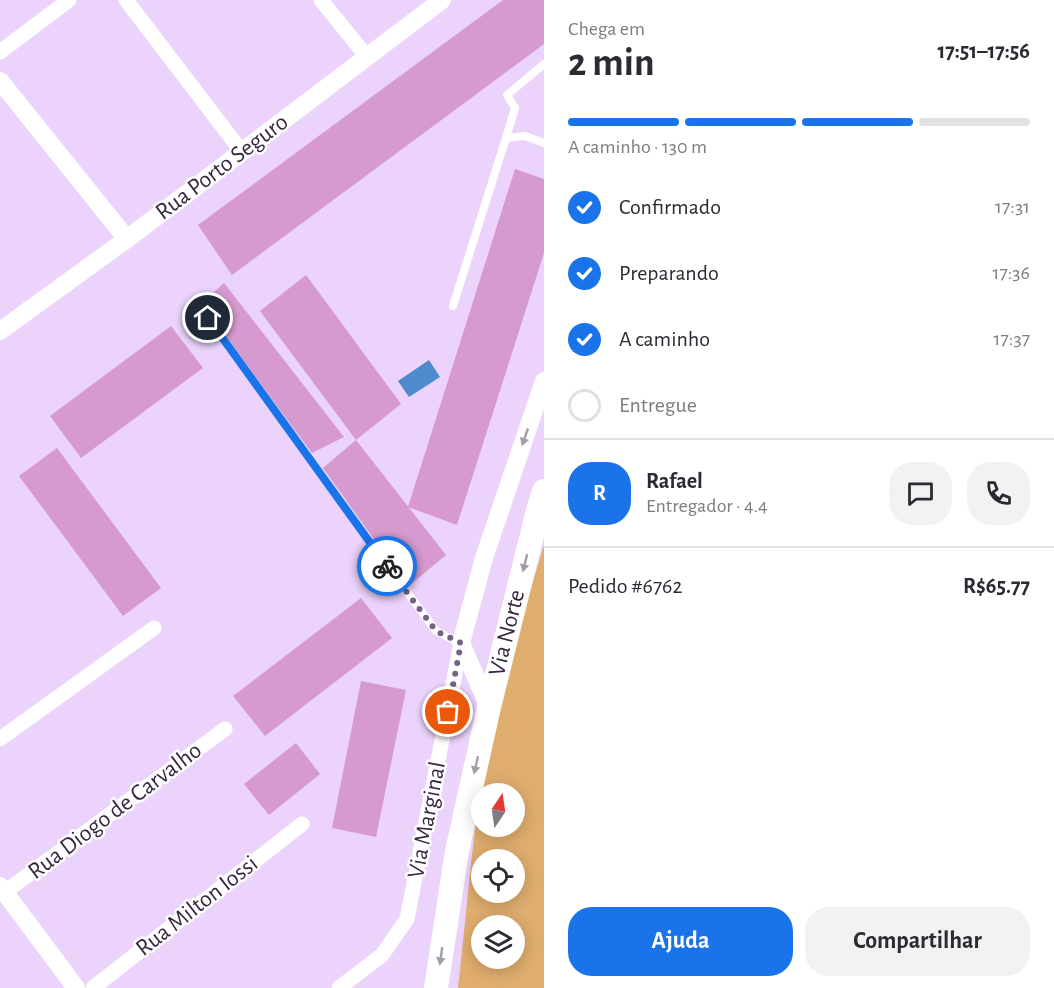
<!DOCTYPE html>
<html lang="pt">
<head>
<meta charset="utf-8">
<style>
	:root { --surface:#fff; --page:#f2f2f3; --text:#2b2b33; --muted:#7c7c81; --line:#e1e1e2; --accent:#1a73e8 }
	body { margin:0; font-family:"Alegreya Sans",sans-serif; background:var(--page); color:var(--text); height:100vh; display:flex; flex-direction:column; font-size:22px; white-space:nowrap }
	* { box-sizing:border-box; margin:0 }
	p { font-size:20px; color:var(--muted) }
	.icon { flex:none; width:33px; height:33px; fill:none; stroke:currentColor; stroke-width:2; stroke-linecap:round; stroke-linejoin:round }
	.map { position:relative; flex:1; overflow:hidden }
	.panel { display:flex; flex-direction:column; background:var(--surface); width:510px }
	.panel>* { flex:none }
	.needle { width:39px; rotate:13deg }
	.controls { position:absolute; left:471px; top:783px; display:grid; gap:12px }
	.controls a { display:grid; place-items:center; width:54px; height:54px; border-radius:50%; background:var(--surface); box-shadow:0 3px 15px #0003; font-size:30px }
	.pin { position:absolute; display:grid; place-items:center; width:51px; height:51px; color:#fff; margin:-26px; border:3px solid #fff; border-radius:50%; box-shadow:0 2px 6px #0007 }
	.courier { position:absolute; display:grid; place-items:center; width:60px; height:60px; margin:-30px; border:4px solid #1a73e8; border-radius:50%; background:#fff; color:#222; box-shadow:0 2px 8px #0007 }
	.headline em { font-style:normal; font-weight:700 }
	.headline div { display:flex; flex-direction:column-reverse }
	.headline { display:flex; align-items:center; justify-content:space-between; height:102px; padding:0 24px }
	h1 { font-size:39px; font-weight:700; line-height:45px }
	.bar { display:grid; grid-template-columns:repeat(4,1fr); gap:9px 6px; align-content:center; height:72px; padding:0 24px }
	.bar i { height:8px; border-radius:4px; background:var(--line) }
	.bar .active { background:var(--accent) }
	.bar p { grid-column:span 4 }
	.line { display:flex; align-items:center; gap:15px; padding:0 24px; border-top:2px solid var(--line) }
	.line div { flex:1 }
	.round { display:grid; place-items:center; flex:none; width:63px; height:63px; border-radius:24px; background:var(--page) }
	ol { padding:0 24px; list-style:none }
	li { display:flex; align-items:center; gap:18px; height:66px }
	li p { margin-inline-start:auto }
	li .icon { padding:6px; border-radius:50%; background:var(--accent); color:#fff; stroke-width:4 }
	li:last-child { color:var(--muted) }
	li i { width:33px; height:33px; border:3px solid var(--line); border-radius:50% }
	.cta { display:flex; gap:12px; margin-top:auto; padding:12px 24px }
	.cta a { flex:1; height:69px; border-radius:24px; background:var(--accent); color:#fff; font-size:24px; font-weight:700; line-height:69px; text-align:center }
	.cta a+a { background:var(--page); color:var(--text) }
	main { display:flex; flex:1; min-height:0 }
	.map>svg:first-child { display:block }
	.green { fill:#dfad6e; fill-rule:evenodd }
	.water { fill:#4e8bcc }
	.building { fill:#d79ace }
	.lines { fill:none; stroke-linecap:round; stroke-linejoin:round }
	.service { stroke:#fff; stroke-width:8 }
	.minor { stroke:#fff; stroke-width:15 }
	.tertiary { stroke:#fff; stroke-width:18 }
	.primary { stroke:#fff; stroke-width:24 }
	.oneway { fill:#a59da9 }
	.done { stroke:#756381; stroke-width:6; stroke-dasharray:0 10.8 }
	.route { stroke:#1a73e8; stroke-width:8 }
	.labels { text-anchor:middle; dominant-baseline:central; stroke-width:5; stroke-linejoin:round; paint-order:stroke }
	.street-label { font-size:24px; fill:#362640; stroke:#fefefe }
</style>
</head>
<body>
<main>
<div class="map">
<svg width="544" height="988" viewBox="0 0 544 988">
	<rect width="100%" height="100%" fill="#ebd3fb"/>
	<path class="green" d="M544,545v443h-86c9,-77 14,-155 28,-231 14,-72 37,-142 58,-212zM482,794h32v32h-32zM482,860h32v32h-32zM482,926h32v32h-32z"/>
	<polygon class="water" points="429,360 440,377 409,397 398,381"/>
	<g class="building">
		<polygon points="503,0 544,0 544,44 232,275 198,225"/>
		<polygon points="515,169 544,179 544,253 457,525 408,507"/>
		<polygon points="306,275 401,404 356,440 260,311"/>
		<polygon points="224,283 344,437 312,453 201,304"/>
		<polygon points="171,326 203,368 81,458 50,416"/>
		<polygon points="356,440 446,555 410,585 393,566 323,468"/>
		<polygon points="57,448 161,588 123,616 19,476"/>
		<polygon points="361,598 392,638 265,736 233,696"/>
		<polygon points="361,681 406,690 376,837 332,828"/>
		<polygon points="296,743 320,774 269,815 244,784"/>
	</g>
	<g class="lines">
		<g class="service">
			<polyline points="506,138 515,108 507,95 544,64"/>
			<polyline points="453,306 506,138 525,136 544,143"/>
			<polyline points="208,318 384,561 436,631 460,643"/>
		</g>
		<g class="minor">
			<polyline points="126,0 242,152"/>
			<polyline points="321,0 367,57"/>
			<polyline points="0,52 69,0"/>
			<polyline points="0,739 154,628"/>
			<polyline points="5,892 225,729"/>
			<polyline points="93,988 302,824"/>
			<polyline points="339,988 382,955 407,919 461,643"/>
		</g>
		<g class="tertiary">
			<polyline points="0,81 127,239"/>
			<polyline points="0,331 127,239 442,0"/>
			<polyline points="489,707 461,643 484,558 544,381"/>
			<polyline points="0,886 76,988"/>
		</g>
		<polyline class="primary" points="436,988 457,851 489,707 539,507 544,491"/>
	</g>
	<defs><path id="oneway-solid" d="M-6-.8H1V-3.2L6.5 0L1 3.2V.8H-6Z" transform="scale(1.5)"/></defs>
	<g class="oneway">
		<use href="#oneway-solid" transform="translate(525 437) rotate(109)"/>
		<use href="#oneway-solid" transform="translate(525 563) rotate(104)"/>
		<use href="#oneway-solid" transform="translate(476 765) rotate(103)"/>
		<use href="#oneway-solid" transform="translate(441 956) rotate(98)"/>
	</g>
	<g class="lines">
		<polyline class="done" points="387,566 436,631 461,643 448,712"/>
		<polyline class="route" points="208,318 387,566"/>
	</g>
	<g class="labels">
		<g class="street-label">
			<text transform="translate(222 167) rotate(-37)">Rua Porto Seguro</text>
			<text transform="translate(507 633) rotate(-76)">Via Norte</text>
			<text transform="translate(115 811) rotate(-37)">Rua Diogo de Carvalho</text>
			<text transform="translate(427 820) rotate(-79)">Via Marginal</text>
			<text transform="translate(197 906) rotate(-38)">Rua Milton Iossi</text>
		</g>
	</g>
</svg>
<div class="controls">
<a><svg class="needle" viewBox="-14 -14 28 28"><path d="M0-13l5 13h-10z" fill="#e53935"/><path d="M0 13l5-13h-10z" fill="#7c7c81"/></svg></a>
<a><svg class="icon" aria-label="locate" viewBox="0 0 24 24"><circle cx="12" cy="12" r="6"/><path d="M12 2v4M12 18v4M2 12h4M18 12h4"/></svg></a>
<a><svg class="icon" aria-label="layers" viewBox="0 0 24 24"><path d="M12 4l9 5-9 5-9-5zM3 14l9 5 9-5"/></svg></a>
</div>
<div class="pin" style="left:448px;top:712px;background:#ea580c"><svg class="icon" aria-label="bag" viewBox="0 0 24 24"><path d="M5 8h14l-1 12H6zM9 8a3 3 0 0 1 6 0"/></svg></div>
<div class="pin" style="left:208px;top:318px;background:#1f2937"><svg class="icon" aria-label="home" viewBox="0 0 24 24"><path d="M3 11l9-7 9 7M6 9v11h12V9"/></svg></div>
<div class="courier" style="left:387px;top:566px"><svg class="icon" aria-label="bike" viewBox="0 0 24 24"><circle cx="6" cy="16" r="4"/><circle cx="18" cy="16" r="4"/><path d="M6 16l4-8h5l3 8M10 8l3 8H6M13 5h3"/></svg></div>
</div>
<section class="panel">
<div class="headline"><div><h1>2 min</h1><p>Chega em</p></div><em>17:51–17:56</em></div>
<div class="bar"><i class="active"></i><i class="active"></i><i class="active"></i><i></i><p>A caminho · 130 m</p></div>
<ol>
<li><svg class="icon" aria-label="check" viewBox="0 0 24 24"><path d="M5 12l5 5 9-10"/></svg>Confirmado<p>17:31</p></li>
<li><svg class="icon" aria-label="check" viewBox="0 0 24 24"><path d="M5 12l5 5 9-10"/></svg>Preparando<p>17:36</p></li>
<li><svg class="icon" aria-label="check" viewBox="0 0 24 24"><path d="M5 12l5 5 9-10"/></svg>A caminho<p>17:37</p></li>
<li><i></i>Entregue</li>
</ol>
<div class="line" style="height:108px"><b class="round" style="background:var(--accent);color:#fff">R</b><div><b>Rafael</b><p>Entregador · 4.4</p></div><a class="round"><svg class="icon" aria-label="chat" viewBox="0 0 24 24"><path d="M4 5h16v11H9l-5 4z"/></svg></a><a class="round"><svg class="icon" aria-label="phone" viewBox="0 0 24 24"><path d="M5 4h4l2 5-3 2q2 4 5 5l2-3 5 2v4C11 20 4 13 5 4z"/></svg></a></div>
<div class="line" style="height:78px"><div>Pedido #6762</div><b>R$65.77</b></div>
<div class="cta"><a>Ajuda</a><a>Compartilhar</a></div>
</section>
</main>
</body>
</html>
